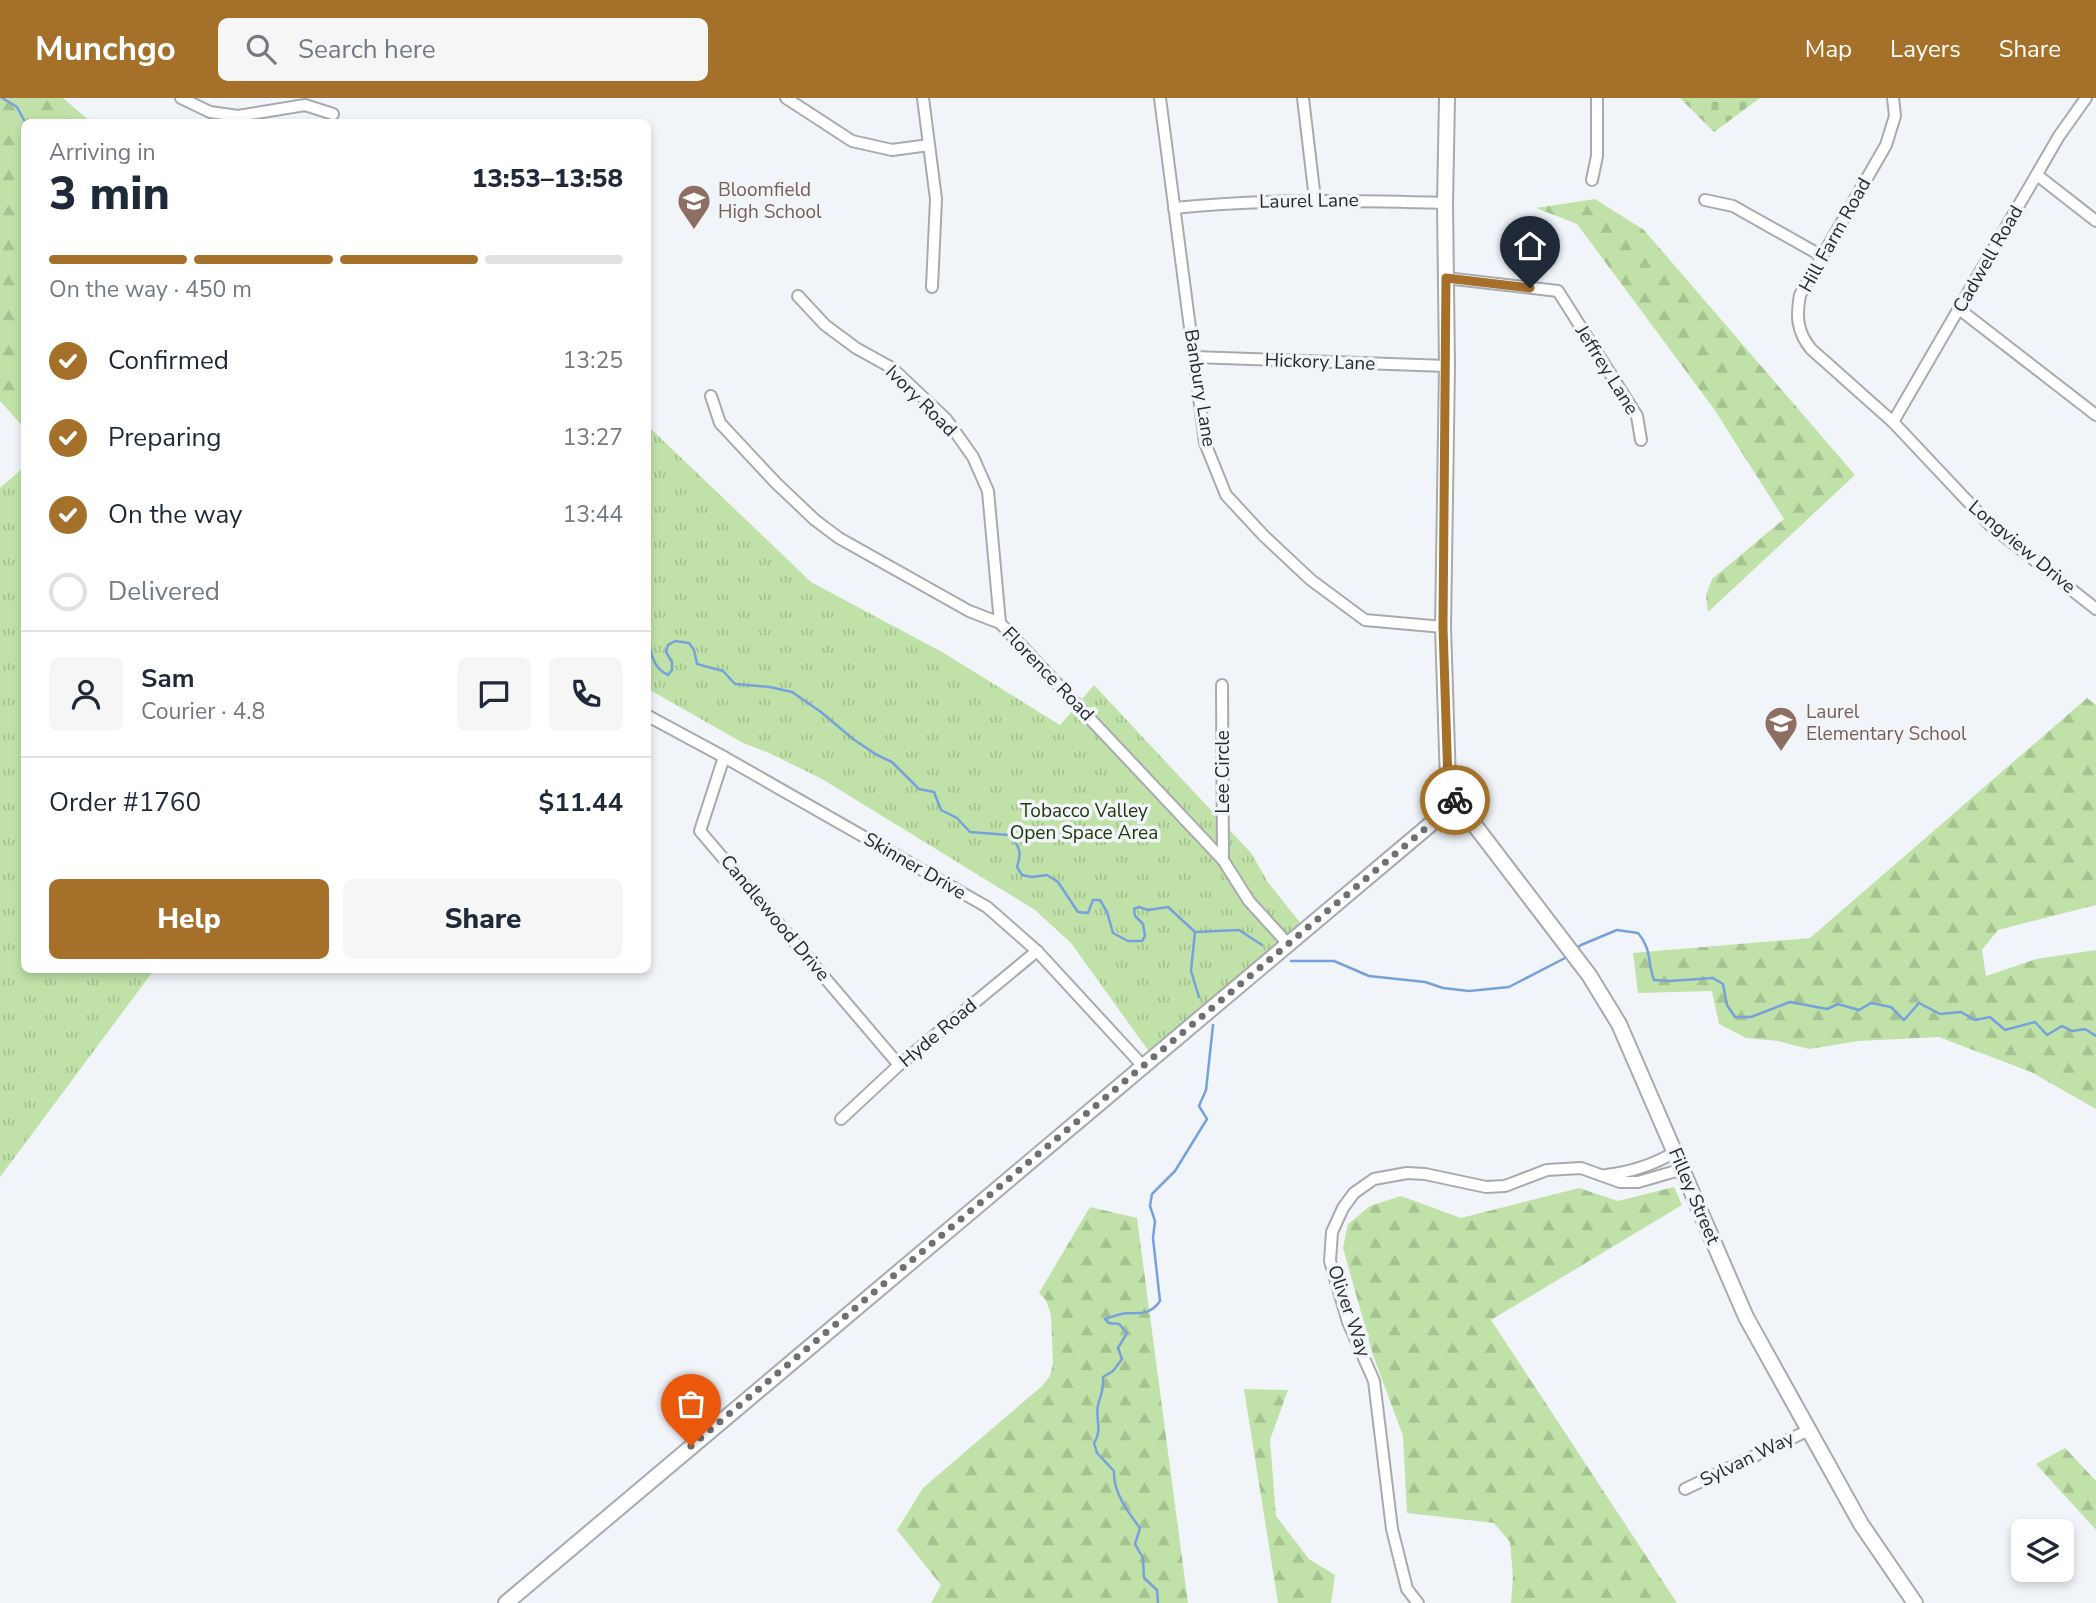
<!DOCTYPE html>
<html lang="en">
<head>
<meta charset="utf-8">
<style>
	:root { --surface:#fff; --page:#f6f6f7; --text:#1f2937; --muted:#747a83; --line:#e0e1e3; --accent:#a5712a }
	body { margin:0; font-family:"Nunito Sans",sans-serif; background:var(--page); color:var(--text); height:100vh; display:flex; flex-direction:column; font-size:26px; white-space:nowrap }
	* { box-sizing:border-box; margin:0 }
	p { font-size:23px; color:var(--muted) }
	.icon { flex:none; width:38px; height:38px; fill:none; stroke:currentColor; stroke-width:2; stroke-linecap:round; stroke-linejoin:round }
	.map { position:relative; flex:1; overflow:hidden }
	.details { position:absolute; left:21px; top:21px; width:630px; height:854px; display:flex; flex-direction:column; background:var(--surface); border-radius:10px; box-shadow:0 4px 10px #0003 }
	.details>* { flex:none }
	.buttons { position:absolute; left:2011px; top:1421px; display:grid; gap:14px }
	.buttons a { display:grid; place-items:center; width:63px; height:63px; border-radius:10px; background:var(--surface); box-shadow:0 4px 10px #0003; font-size:35px }
	.pin { position:absolute; display:grid; place-items:center; width:60px; height:60px; color:#fff; margin:-72px -30px; border-radius:50% 50% 50% 0; rotate:-45deg; box-shadow:0 0 7px #0007 }
	.pin .icon { rotate:45deg }
	.courier { position:absolute; display:grid; place-items:center; width:70px; height:70px; margin:-35px; border:5px solid #a5712a; border-radius:50%; background:#fff; color:#222; box-shadow:0 2px 9px #0007 }
	.head em { font-style:normal; font-weight:800 }
	.head div { display:flex; flex-direction:column-reverse }
	.head { display:flex; align-items:center; justify-content:space-between; height:119px; padding:0 28px }
	h1 { font-size:46px; font-weight:800; line-height:52px }
	.bar { display:grid; grid-template-columns:repeat(4,1fr); gap:10px 7px; align-content:center; height:84px; padding:0 28px }
	.bar i { height:9px; border-radius:5px; background:var(--line) }
	.bar .selected { background:var(--accent) }
	.bar p { grid-column:span 4 }
	.line { display:flex; align-items:center; gap:18px; padding:0 28px; border-top:2px solid var(--line) }
	.line div { flex:1 }
	.round { display:grid; place-items:center; flex:none; width:74px; height:74px; border-radius:10px; background:var(--page) }
	ol { padding:0 28px; list-style:none }
	li { display:flex; align-items:center; gap:21px; height:77px }
	li p { margin-inline-start:auto }
	li .icon { padding:7px; border-radius:50%; background:var(--accent); color:#fff; stroke-width:4 }
	li:last-child { color:var(--muted) }
	li i { width:38px; height:38px; border:4px solid var(--line); border-radius:50% }
	.button { display:flex; gap:14px; margin-top:auto; padding:14px 28px }
	.button a { flex:1; height:80px; border-radius:10px; background:var(--accent); color:#fff; font-size:28px; font-weight:800; line-height:80px; text-align:center }
	.button a+a { background:var(--page); color:var(--text) }
	header { display:flex; align-items:center; gap:42px; box-sizing:border-box; height:98px; padding:0 35px; background:var(--accent); color:#fff }
	header strong { font-size:33px }
	nav { display:flex; gap:38px; margin-inline-start:auto; font-size:24px }
	.search { width:490px; height:63px; background:var(--page); display:flex; align-items:center; gap:18px; box-sizing:border-box; padding:0 24px; border-radius:10px; color:var(--muted); font-size:26px }
	.map>svg:first-child { display:block }
	.grass { fill:url(#grass-tufts) }
	.forest { fill:url(#forest-firs) }
	.cemetery { fill:url(#cemetery-stones) }
	.lines { fill:none; stroke-linecap:round; stroke-linejoin:round }
	.stream { stroke:#78a1dc; stroke-width:2.5 }
	.minor-casing { stroke:#a7abaf; stroke-width:14 }
	.tertiary-casing { stroke:#a7abaf; stroke-width:18 }
	.minor { stroke:#fff; stroke-width:10 }
	.tertiary { stroke:#fff; stroke-width:14 }
	.done { stroke:#6e7073; stroke-width:7; stroke-dasharray:0 12.6 }
	.route { stroke:#a5712a; stroke-width:9 }
	.labels { text-anchor:middle; dominant-baseline:central; stroke-width:7; stroke-linejoin:round; paint-order:stroke }
	.education-label { font-size:19px; fill:#785e54; stroke:#f1f5fa; text-anchor:start }
	.street-label { font-size:19px; fill:#28292b; stroke:#f1f5fa }
	.park-label { font-size:19px; fill:#1f3607; stroke:#f1f5fa }
</style>
</head>
<body>
<header>
<strong>Munchgo</strong>
<div class="search"><svg class="icon" aria-label="search" viewBox="0 0 24 24"><circle cx="10" cy="10" r="6"/><path d="M15 15l6 6"/></svg>Search here</div>
<nav><a>Map</a><a>Layers</a><a>Share</a></nav>
</header>
<div class="map">
<svg width="2096" height="1505" viewBox="0 0 2096 1505">
	<defs>
		<pattern id="grass-tufts" width="24" height="20" patternUnits="userSpaceOnUse" patternTransform="scale(1.75)"><rect width="24" height="20" fill="#c0e2a8"/><path d="M3 7l-1-3M5 7V3M7 7l1-3M15 17l-1-3M17 17v-4M19 17l1-3" fill="none" stroke="#a5c291"/></pattern>
		<pattern id="forest-firs" width="22" height="20" patternUnits="userSpaceOnUse" patternTransform="scale(1.75)"><rect width="22" height="20" fill="#c0e2a8"/><path d="M5 1l3.5 6h-7zM16 11l3.5 6h-7z" fill="#a5c291"/></pattern>
		<pattern id="cemetery-stones" width="16" height="16" patternUnits="userSpaceOnUse" patternTransform="scale(1.75)"><rect width="16" height="16" fill="#c0e2a8"/><path d="M2 7V4a2 2 0 0 1 4 0v3zM10 15v-3a2 2 0 0 1 4 0v3z" fill="#a5c291"/></pattern>
	</defs>
	<rect width="100%" height="100%" fill="#f1f5fa"/>
	<g class="grass">
		<polygon points="649,329 811,484 942,554 1060,627 1094,587 1252,756 1267,783 1309,836 1155,962 1071,845 1035,812 822,681 767,654 743,645 648,591"/>
		<polygon points="24,369 24,872 154,872 0,1079 0,390"/>
	</g>
	<g class="forest">
		<polygon points="0,0 63,0 91,24 24,24 24,330 0,303"/>
		<polygon points="1595,101 1644,132 1855,377 1708,514 1706,497 1712,481 1784,421 1714,311 1577,126 1536,110"/>
		<polygon points="2087,600 2096,607 2096,807 1998,832 1982,852 1986,878 2036,861 2096,852 2096,1011 2031,974 1939,939 1859,943 1809,951 1778,943 1746,940 1719,926 1712,893 1638,895 1633,855 1810,840"/>
		<polygon points="1674,1089 1682,1107 1491,1222 1677,1505 1511,1505 1513,1479 1510,1444 1494,1425 1407,1415 1403,1338 1373,1257 1343,1150 1348,1126 1370,1108 1401,1098 1461,1120 1579,1090 1618,1103"/>
		<polygon points="1090,1109 1137,1120 1188,1505 931,1505 941,1487 897,1432 923,1390 1042,1288 1050,1278 1053,1265 1051,1217 1046,1202 1039,1195"/>
		<polygon points="1244,1291 1288,1292 1270,1342 1276,1418 1309,1461 1335,1477 1331,1505 1278,1505"/>
		<polygon points="2065,1350 2096,1383 2096,1432 2036,1366"/>
	</g>
	<polygon class="cemetery" points="1680,0 1760,0 1714,34"/>
	<g class="lines">
		<g class="stream">
			<polyline points="2,0 17,9 25,24"/>
			<path d="M648,533c2,16 2,36 20,44l4,-5v-8l-6,-10 2,-7 7,-4 14,2 5,7 3,14 26,7 12,13 35,3 22,5 29,20 32,27 24,16 15,7 27,27 15,3 7,18 16,8 13,14 39,3c11,12 13,17 8,32l5,8 10,2 15,-2 11,7 20,30 10,1 5,-13h7l7,12 6,21 15,8h14l3,-5 -2,-12 -8,-8 -1,-7 5,-2 9,3 20,-3 27,25 44,-2 23,15"/>
			<polyline points="1195,834 1191,873 1199,899"/>
			<path d="M1575,852l6,-5 36,-15 21,3c14,16 9,28 16,47l15,1 44,-3 10,6 4,21 8,12h16l39,-15 37,7 11,-5 21,6 12,-7 20,4 13,13 15,-17 21,11 21,-2 14,8 15,-3 15,13 30,-8 12,13 15,-9 10,5 13,-2 11,7"/>
			<polyline points="1291,863 1334,863 1369,878 1425,884 1443,890 1469,893 1509,889 1567,859"/>
			<path d="M1158,1505l-1,-13 -13,-12 -1,-20 -8,-14 5,-16c-13,-17 -27,-36 -26,-57l-17,-18 -3,-10c9,-13 1,-24 4,-38 3,-11 6,-16 5,-28l10,-6 9,-12 -4,-11 9,-15 -8,-9 -10,-1 -4,-4c7,-2 16,-6 24,-6 13,1 23,0 31,-12l-7,-63 2,-17 -5,-15 2,-12 23,-23 32,-52 -8,-13 7,-16 7,-65"/>
		</g>
		<defs>
			<g id="minor">
				<polyline points="181,0 210,14 238,18 305,7 333,16"/>
				<polyline points="786,0 852,43 892,52 929,47"/>
				<polyline points="923,0 936,101 932,189"/>
				<polyline points="1160,0 1205,345 1226,397 1264,438 1311,482 1365,522 1443,529"/>
				<polyline points="1303,0 1315,101"/>
				<path d="M1893,0l2,18 -9,29 -86,150c-4,21 -3,37 11,54l82,73 97,103 106,84"/>
				<polyline points="2037,77 2096,123"/>
				<polyline points="1592,82 1597,58 1597,0"/>
				<polyline points="1705,102 1733,108 1822,158"/>
				<path d="M1174,110c90,-9 180,-8 271,-5"/>
				<polyline points="1446,180 1558,193 1637,318 1641,342"/>
				<polyline points="798,198 825,227 856,250 892,270 946,321 973,359 988,393 1000,525"/>
				<polyline points="1959,211 2096,317"/>
				<polyline points="1194,259 1447,268"/>
				<polyline points="711,298 720,325 776,385 815,422 839,440 969,513 1000,525 1223,762 1249,803 1288,846"/>
				<polyline points="1893,324 2059,38 2086,0"/>
				<polyline points="1222,587 1223,762"/>
				<polyline points="648,618 724,659 987,809 1037,853 1143,968"/>
				<polyline points="724,659 700,733 899,967"/>
				<polyline points="1457,704 1478,691"/>
				<polyline points="841,1021 899,967 1037,853"/>
				<path d="M1606,1077c26,-3 47,-10 69,-23"/>
				<polyline points="1685,1391 1809,1332"/>
				<polyline points="1418,1505 1407,1491 1392,1431 1374,1283 1348,1224 1330,1163 1332,1134 1343,1110 1354,1095 1374,1081 1407,1075 1425,1076 1486,1089 1505,1088 1547,1072 1581,1070 1620,1084 1638,1084 1683,1071"/>
			</g>
			<g id="tertiary">
				<polyline points="1447,0 1445,105 1447,268 1443,529 1448,684 1457,704 1589,877 1619,926 1746,1219 1861,1426 1915,1505"/>
				<polyline points="506,1505 1457,704"/>
			</g>
		</defs>
		<use href="#minor" class="minor-casing"/>
		<use href="#tertiary" class="tertiary-casing"/>
		<use href="#minor" class="minor"/>
		<use href="#tertiary" class="tertiary"/>
	</g>
	<g class="lines">
		<polyline class="done" points="691,1348 1457,704 1455,702"/>
		<polyline class="route" points="1455,702 1448,684 1443,529 1446,180 1530,190"/>
	</g>
	<defs>
		<symbol id="school-pin" viewBox="-11 -11 22 30"><path d="M0 17L-7.5 6A9.5 9.5 0 1 1 7.5 6Z" fill="#8d6e63" stroke="#f1f5fa"/><path d="M0-5L7-2L0 1L-7-2ZM-4 1L0 2.5L4 1V4Q0 6-4 4Z" fill="#fff"/></symbol>
	</defs>
	<g fill-rule="evenodd">
		<use href="#school-pin" x="675" y="84" width="38" height="52"/>
		<use href="#school-pin" x="1762" y="606" width="38" height="52"/>
	</g>
	<g class="labels">
		<g class="education-label">
			<text x="718" y="92">Bloomfield<tspan x="718" dy="22">High School</tspan></text>
			<text x="1806" y="614">Laurel<tspan x="1806" dy="22">Elementary School</tspan></text>
		</g>
		<g class="street-label">
			<text transform="translate(1309 103) rotate(-1)">Laurel Lane</text>
			<text transform="translate(1835 137) rotate(-61)">Hill Farm Road</text>
			<text transform="translate(1988 161) rotate(-60)">Cadwell Road</text>
			<text transform="translate(1320 264) rotate(2)">Hickory Lane</text>
			<text transform="translate(1607 272) rotate(58)">Jeffrey Lane</text>
			<text transform="translate(1200 290) rotate(81)">Banbury Lane</text>
			<text transform="translate(921 303) rotate(45)">Ivory Road</text>
			<text transform="translate(2022 449) rotate(40)">Longview Drive</text>
			<text transform="translate(1048 576) rotate(46)">Florence Road</text>
			<text transform="translate(1223 674) rotate(-90)">Lee Circle</text>
			<text transform="translate(915 768) rotate(30)">Skinner Drive</text>
			<text transform="translate(775 820) rotate(50)">Candlewood Drive</text>
			<text transform="translate(938 935) rotate(-40)">Hyde Road</text>
			<text transform="translate(1694 1098) rotate(67)">Filley Street</text>
			<text transform="translate(1349 1213) rotate(71)">Oliver Way</text>
			<text transform="translate(1747 1361) rotate(-26)">Sylvan Way</text>
		</g>
		<g class="park-label">
			<text x="1084" y="713">Tobacco Valley<tspan x="1084" dy="22">Open Space Area</tspan></text>
		</g>
	</g>
</svg>
<div class="buttons">
<a><svg class="icon" aria-label="layers" viewBox="0 0 24 24"><path d="M12 4l9 5-9 5-9-5zM3 14l9 5 9-5"/></svg></a>
</div>
<div class="pin" style="left:691px;top:1348px;background:#ea580c"><svg class="icon" aria-label="bag" viewBox="0 0 24 24"><path d="M5 8h14l-1 12H6zM9 8a3 3 0 0 1 6 0"/></svg></div>
<div class="pin" style="left:1530px;top:190px;background:#1f2937"><svg class="icon" aria-label="home" viewBox="0 0 24 24"><path d="M3 11l9-7 9 7M6 9v11h12V9"/></svg></div>
<div class="courier" style="left:1455px;top:702px"><svg class="icon" aria-label="bike" viewBox="0 0 24 24"><circle cx="6" cy="16" r="4"/><circle cx="18" cy="16" r="4"/><path d="M6 16l4-8h5l3 8M10 8l3 8H6M13 5h3"/></svg></div>
<section class="details">
<div class="head"><div><h1>3 min</h1><p>Arriving in</p></div><em>13:53–13:58</em></div>
<div class="bar"><i class="selected"></i><i class="selected"></i><i class="selected"></i><i></i><p>On the way · 450 m</p></div>
<ol>
<li><svg class="icon" aria-label="check" viewBox="0 0 24 24"><path d="M5 12l5 5 9-10"/></svg>Confirmed<p>13:25</p></li>
<li><svg class="icon" aria-label="check" viewBox="0 0 24 24"><path d="M5 12l5 5 9-10"/></svg>Preparing<p>13:27</p></li>
<li><svg class="icon" aria-label="check" viewBox="0 0 24 24"><path d="M5 12l5 5 9-10"/></svg>On the way<p>13:44</p></li>
<li><i></i>Delivered</li>
</ol>
<div class="line" style="height:126px"><a class="round"><svg class="icon" aria-label="person" viewBox="0 0 24 24"><circle cx="12" cy="8" r="4"/><path d="M4 21q1-7 8-7t8 7"/></svg></a><div><b>Sam</b><p>Courier · 4.8</p></div><a class="round"><svg class="icon" aria-label="chat" viewBox="0 0 24 24"><path d="M4 5h16v11H9l-5 4z"/></svg></a><a class="round"><svg class="icon" aria-label="phone" viewBox="0 0 24 24"><path d="M5 4h4l2 5-3 2q2 4 5 5l2-3 5 2v4C11 20 4 13 5 4z"/></svg></a></div>
<div class="line" style="height:91px"><div>Order #1760</div><b>$11.44</b></div>
<div class="button"><a>Help</a><a>Share</a></div>
</section>
</div>
</body>
</html>
